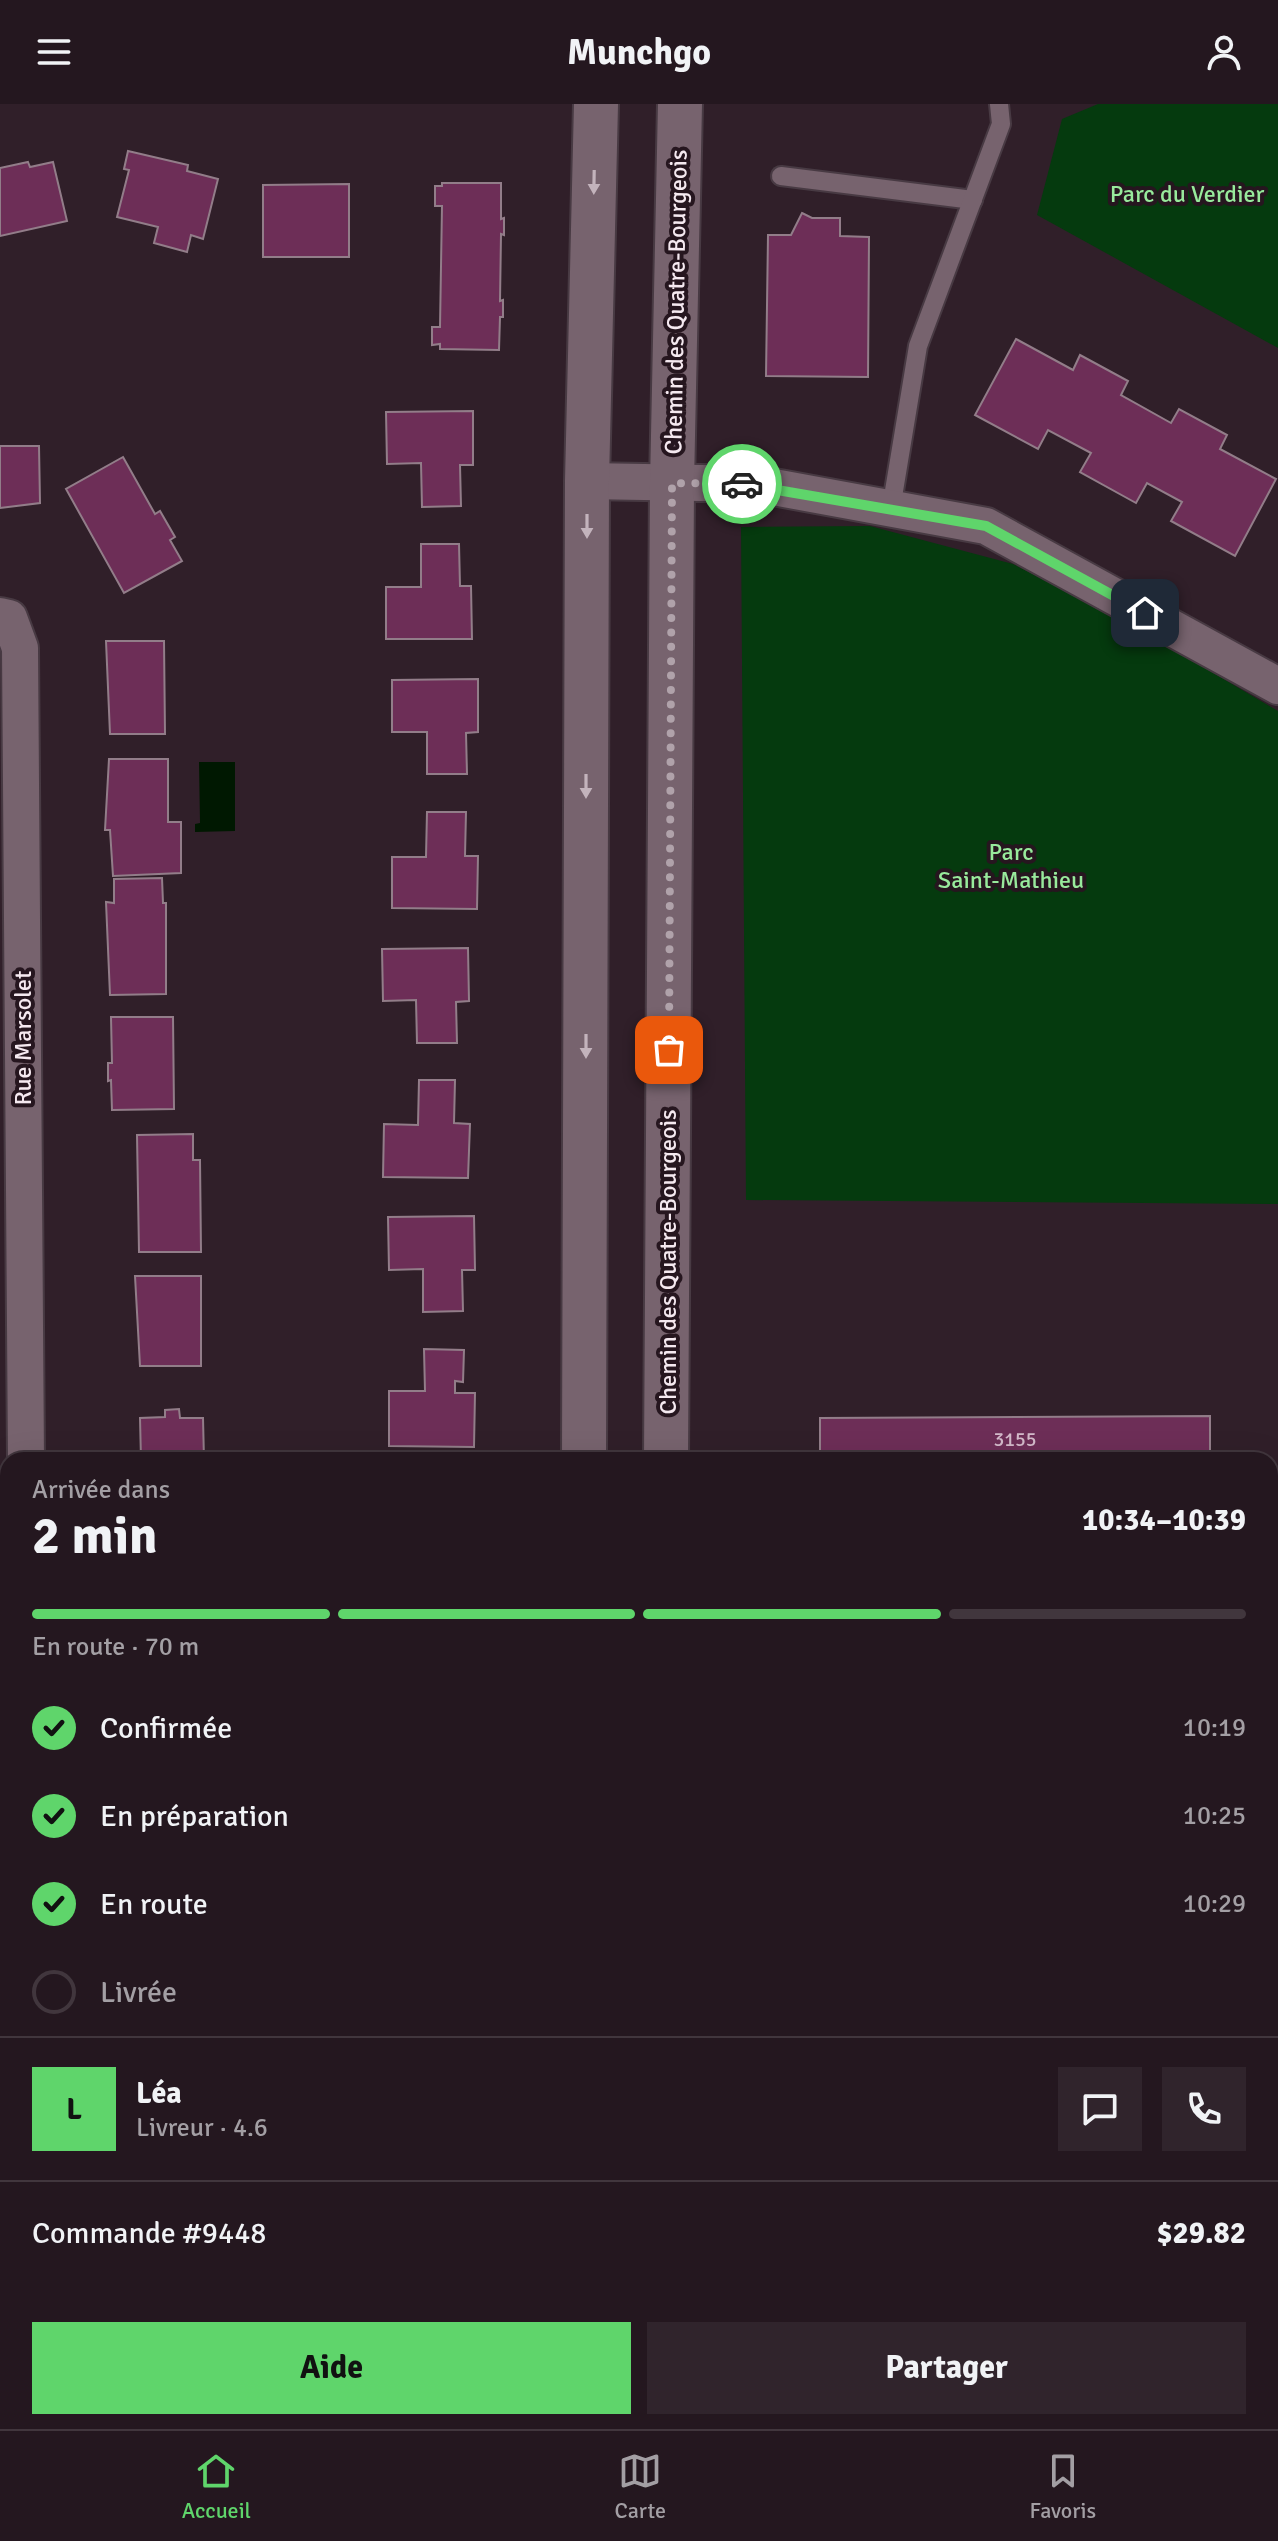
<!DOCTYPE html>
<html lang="fr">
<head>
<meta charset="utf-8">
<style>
	:root { --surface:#24171f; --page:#30242c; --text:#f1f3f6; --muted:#a39fa4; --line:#41363d; --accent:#5fd56b }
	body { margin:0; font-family:Signika,sans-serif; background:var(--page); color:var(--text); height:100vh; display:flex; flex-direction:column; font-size:30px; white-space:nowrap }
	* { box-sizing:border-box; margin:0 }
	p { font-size:26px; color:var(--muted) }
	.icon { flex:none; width:44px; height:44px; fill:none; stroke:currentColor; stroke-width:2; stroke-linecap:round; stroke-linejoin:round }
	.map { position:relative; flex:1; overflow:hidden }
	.drawer { position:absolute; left:0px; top:1348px; width:1278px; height:978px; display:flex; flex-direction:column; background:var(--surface); border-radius:24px 24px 0 0; box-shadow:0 8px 32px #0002,0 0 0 2px var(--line) }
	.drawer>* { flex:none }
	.pin { position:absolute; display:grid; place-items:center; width:68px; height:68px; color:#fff; margin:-34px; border-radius:16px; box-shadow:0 4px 12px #0006 }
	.courier { position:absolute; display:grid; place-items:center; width:80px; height:80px; margin:-40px; border:6px solid #5fd56b; border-radius:50%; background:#fff; color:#222; box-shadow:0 2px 10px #0007 }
	.headline em { font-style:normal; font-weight:800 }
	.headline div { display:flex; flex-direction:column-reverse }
	.headline { display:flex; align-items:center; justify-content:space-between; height:136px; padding:0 32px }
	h1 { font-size:52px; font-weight:800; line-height:60px }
	.bar { display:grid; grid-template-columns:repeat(4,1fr); gap:12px 8px; align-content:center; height:96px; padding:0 32px }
	.bar i { height:10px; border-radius:6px; background:var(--line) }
	.bar .current { background:var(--accent) }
	.bar p { grid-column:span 4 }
	.line { display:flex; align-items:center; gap:20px; padding:0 32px; border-top:2px solid var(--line) }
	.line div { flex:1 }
	.round { display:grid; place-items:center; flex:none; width:84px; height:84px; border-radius:0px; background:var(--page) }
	ol { padding:0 32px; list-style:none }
	li { display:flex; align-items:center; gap:24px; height:88px }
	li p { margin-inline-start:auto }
	li .icon { padding:8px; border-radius:50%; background:var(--accent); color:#111; stroke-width:4 }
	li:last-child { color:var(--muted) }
	li i { width:44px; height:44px; border:4px solid var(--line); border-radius:50% }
	.action { display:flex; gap:16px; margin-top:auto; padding:16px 32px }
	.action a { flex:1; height:92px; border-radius:0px; background:var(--accent); color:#111; font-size:32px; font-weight:800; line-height:92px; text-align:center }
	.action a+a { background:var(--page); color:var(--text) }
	header { display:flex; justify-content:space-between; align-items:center; height:104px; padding:0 32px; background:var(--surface); font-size:36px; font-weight:800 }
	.tabs { display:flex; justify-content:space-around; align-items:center; height:112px; border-top:2px solid var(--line); background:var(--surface); font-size:22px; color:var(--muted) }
	.tabs a { display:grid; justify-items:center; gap:4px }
	.tabs .current { color:var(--accent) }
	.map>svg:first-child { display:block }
	.green { fill:#053a0e }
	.water { fill:#001801 }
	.building { fill:#6d2e57; stroke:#927d89; stroke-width:2 }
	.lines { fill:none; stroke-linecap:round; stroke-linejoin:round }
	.lane-casing { stroke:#483a43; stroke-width:22 }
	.street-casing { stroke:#483a43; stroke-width:40 }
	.secondary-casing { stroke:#483a43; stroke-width:48 }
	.lane { stroke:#77636e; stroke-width:18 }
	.street { stroke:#77636e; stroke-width:36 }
	.secondary { stroke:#77636e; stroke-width:44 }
	.oneway { fill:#c3b3bc }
	.done { stroke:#b0a2aa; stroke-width:8; stroke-dasharray:0 14.4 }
	.route { stroke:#5fd56b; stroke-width:10 }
	.labels { text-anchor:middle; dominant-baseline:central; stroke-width:8; stroke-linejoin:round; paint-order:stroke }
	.number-label { font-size:20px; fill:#d3baca }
	.park-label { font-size:24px; fill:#98ea9c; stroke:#26161f }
	.street-label { font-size:24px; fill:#f5e9f0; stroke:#26161f }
</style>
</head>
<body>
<header><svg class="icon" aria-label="menu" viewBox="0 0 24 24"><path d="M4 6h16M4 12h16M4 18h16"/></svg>Munchgo<svg class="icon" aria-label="person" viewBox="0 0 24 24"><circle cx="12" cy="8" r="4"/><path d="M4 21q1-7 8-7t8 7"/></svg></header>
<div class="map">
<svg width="1278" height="2325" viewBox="0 0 1278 2325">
	<rect width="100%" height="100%" fill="#301f29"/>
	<g class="green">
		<polygon points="1098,0 1278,0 1278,244 1037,111 1062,15"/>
		<polygon points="870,422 1013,460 1135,523 1278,607 1278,1100 746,1096 741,423"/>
	</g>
	<polygon class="water" points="199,658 235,658 235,727 195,728 195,720 200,719"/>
	<g class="building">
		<polygon points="128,47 188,61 187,67 218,75 203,135 191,131 187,148 154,139 158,123 117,113 129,66 124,65"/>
		<polygon points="28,58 30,63 53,58 67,117 0,132 0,64"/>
		<polygon points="442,79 501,79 501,115 504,114 504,131 501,130 500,197 503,196 503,213 500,213 499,246 440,245 440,240 432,241 432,223 440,223 442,102 435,102 435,82 442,82"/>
		<polygon points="349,80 349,153 263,153 263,81"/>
		<polygon points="802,109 812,114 840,114 840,132 869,133 868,273 766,272 768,131 791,131"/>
		<polygon points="1016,235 1073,266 1080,251 1128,277 1121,291 1171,319 1179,305 1227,331 1220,345 1276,375 1235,452 1171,417 1182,398 1147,379 1136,399 1080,368 1091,349 1048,326 1038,345 975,311"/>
		<polygon points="473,307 473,361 460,361 461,402 422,403 421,359 387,360 386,308"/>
		<polygon points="0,342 39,342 40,399 0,404"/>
		<polygon points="123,353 155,410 160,407 175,433 170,436 182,457 124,489 66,385"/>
		<polygon points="421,440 459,440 460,482 471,482 472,535 386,535 386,483 421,483"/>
		<polygon points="106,537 164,537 165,630 110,630"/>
		<polygon points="478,575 478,628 466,629 467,670 427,670 427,628 392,628 392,576"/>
		<polygon points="109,655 168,655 168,718 181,718 181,769 113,772 110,726 105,726"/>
		<polygon points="427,708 466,708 465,752 478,752 477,805 392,804 392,753 426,753"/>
		<polygon points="162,774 163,799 166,799 166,890 110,891 106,798 114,799 114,775"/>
		<polygon points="468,844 469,897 456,898 457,939 417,939 416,896 383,897 382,845"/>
		<polygon points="111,913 173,913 174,1005 112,1006 111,976 108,977 108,959 112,959"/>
		<polygon points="419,976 455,976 454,1019 470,1020 468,1074 383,1073 384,1020 418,1021"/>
		<polygon points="193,1030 193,1056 200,1056 201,1148 139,1148 137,1031"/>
		<polygon points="474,1112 475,1166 462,1166 463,1207 423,1208 423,1165 389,1166 388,1113"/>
		<polygon points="135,1172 201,1172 201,1262 140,1262"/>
		<polygon points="424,1245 464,1246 463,1278 455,1277 455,1289 475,1289 474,1343 389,1342 389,1287 425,1287"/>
		<polygon points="179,1305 180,1314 203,1314 204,1356 141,1356 140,1314 165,1313 165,1306"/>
		<polygon points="1210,1312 1210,1356 820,1356 820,1314"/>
		<polygon points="1270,1780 1278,1787 1278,2002 1270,2010"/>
		<rect x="313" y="2318" width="84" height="7"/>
		<polygon points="794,2318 961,2318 962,2325 795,2325"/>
		<polygon points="1020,2318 1240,2318 1240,2325 1020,2324"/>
	</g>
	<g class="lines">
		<defs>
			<g id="lane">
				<polyline points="781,72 973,96"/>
				<polyline points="891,405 918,242 1001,20 999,0"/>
			</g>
			<g id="street">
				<polyline points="587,377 757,380 986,422 1278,582"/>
				<polyline points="0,512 9,514 20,544 26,1356"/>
				<polyline points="0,1665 8,1665"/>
			</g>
			<g id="secondary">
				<polyline points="584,1356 587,377 596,0"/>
				<polyline points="666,1356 672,379 680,0"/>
				<polyline points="0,2114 8,2114"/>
				<polyline points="1270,2144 1278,2145"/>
				<polyline points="580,2318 580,2325"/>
				<polyline points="670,2325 670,2318"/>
			</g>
		</defs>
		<use href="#lane" class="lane-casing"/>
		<use href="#street" class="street-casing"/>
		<use href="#secondary" class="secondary-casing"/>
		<use href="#lane" class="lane"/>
		<use href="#street" class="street"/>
		<use href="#secondary" class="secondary"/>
	</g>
	<defs><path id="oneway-solid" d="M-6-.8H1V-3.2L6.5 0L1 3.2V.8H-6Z" transform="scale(2)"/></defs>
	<g class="oneway">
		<use href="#oneway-solid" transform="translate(594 78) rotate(91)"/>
		<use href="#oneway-solid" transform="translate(587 422) rotate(90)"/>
		<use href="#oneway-solid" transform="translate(586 682) rotate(90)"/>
		<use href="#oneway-solid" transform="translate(586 942) rotate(90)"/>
	</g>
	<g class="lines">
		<polyline class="done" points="669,946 672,379 742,380"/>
		<polyline class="route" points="742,380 986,422 1145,509"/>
	</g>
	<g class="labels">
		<g class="number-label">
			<text x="1015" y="1335">3155</text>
		</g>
		<g class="park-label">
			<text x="1187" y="90">Parc du Verdier</text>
			<text x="1011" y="748">Parc<tspan x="1011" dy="28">Saint-Mathieu</tspan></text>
		</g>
		<g class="street-label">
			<text transform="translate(676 198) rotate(-89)">Chemin des Quatre-Bourgeois</text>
			<text transform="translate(23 934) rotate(-90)">Rue Marsolet</text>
			<text transform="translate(668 1158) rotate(-90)">Chemin des Quatre-Bourgeois</text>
		</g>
	</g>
</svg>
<div class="pin" style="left:669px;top:946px;background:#ea580c"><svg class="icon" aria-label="bag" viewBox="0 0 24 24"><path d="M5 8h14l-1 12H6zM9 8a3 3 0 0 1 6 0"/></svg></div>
<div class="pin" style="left:1145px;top:509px;background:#1f2937"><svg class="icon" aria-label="home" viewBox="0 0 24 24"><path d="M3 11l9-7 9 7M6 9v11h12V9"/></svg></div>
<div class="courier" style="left:742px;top:380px"><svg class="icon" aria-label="car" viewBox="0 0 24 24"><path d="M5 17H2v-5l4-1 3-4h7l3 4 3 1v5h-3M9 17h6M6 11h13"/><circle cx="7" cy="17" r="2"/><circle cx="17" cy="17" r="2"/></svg></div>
<section class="drawer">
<div class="headline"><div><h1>2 min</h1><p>Arrivée dans</p></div><em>10:34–10:39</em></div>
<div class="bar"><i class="current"></i><i class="current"></i><i class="current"></i><i></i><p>En route · 70 m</p></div>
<ol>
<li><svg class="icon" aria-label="check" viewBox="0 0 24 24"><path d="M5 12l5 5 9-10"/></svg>Confirmée<p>10:19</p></li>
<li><svg class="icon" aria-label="check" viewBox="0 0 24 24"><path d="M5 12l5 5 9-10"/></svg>En préparation<p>10:25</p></li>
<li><svg class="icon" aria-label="check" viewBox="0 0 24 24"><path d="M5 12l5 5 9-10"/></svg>En route<p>10:29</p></li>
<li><i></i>Livrée</li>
</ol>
<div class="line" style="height:144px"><b class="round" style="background:var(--accent);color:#111">L</b><div><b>Léa</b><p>Livreur · 4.6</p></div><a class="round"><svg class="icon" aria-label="chat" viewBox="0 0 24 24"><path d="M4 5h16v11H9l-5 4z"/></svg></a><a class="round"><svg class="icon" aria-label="phone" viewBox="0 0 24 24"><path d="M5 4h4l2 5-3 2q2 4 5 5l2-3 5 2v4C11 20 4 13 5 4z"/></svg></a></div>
<div class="line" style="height:104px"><div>Commande #9448</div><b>$29.82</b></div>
<div class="action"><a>Aide</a><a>Partager</a></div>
</section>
</div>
<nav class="tabs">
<a class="current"><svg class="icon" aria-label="home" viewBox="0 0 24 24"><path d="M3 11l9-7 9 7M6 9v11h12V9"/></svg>Accueil</a>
<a><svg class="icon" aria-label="map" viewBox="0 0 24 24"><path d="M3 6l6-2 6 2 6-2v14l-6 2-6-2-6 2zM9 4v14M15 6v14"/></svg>Carte</a>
<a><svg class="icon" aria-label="saved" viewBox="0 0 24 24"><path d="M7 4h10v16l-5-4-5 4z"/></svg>Favoris</a>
</nav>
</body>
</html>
